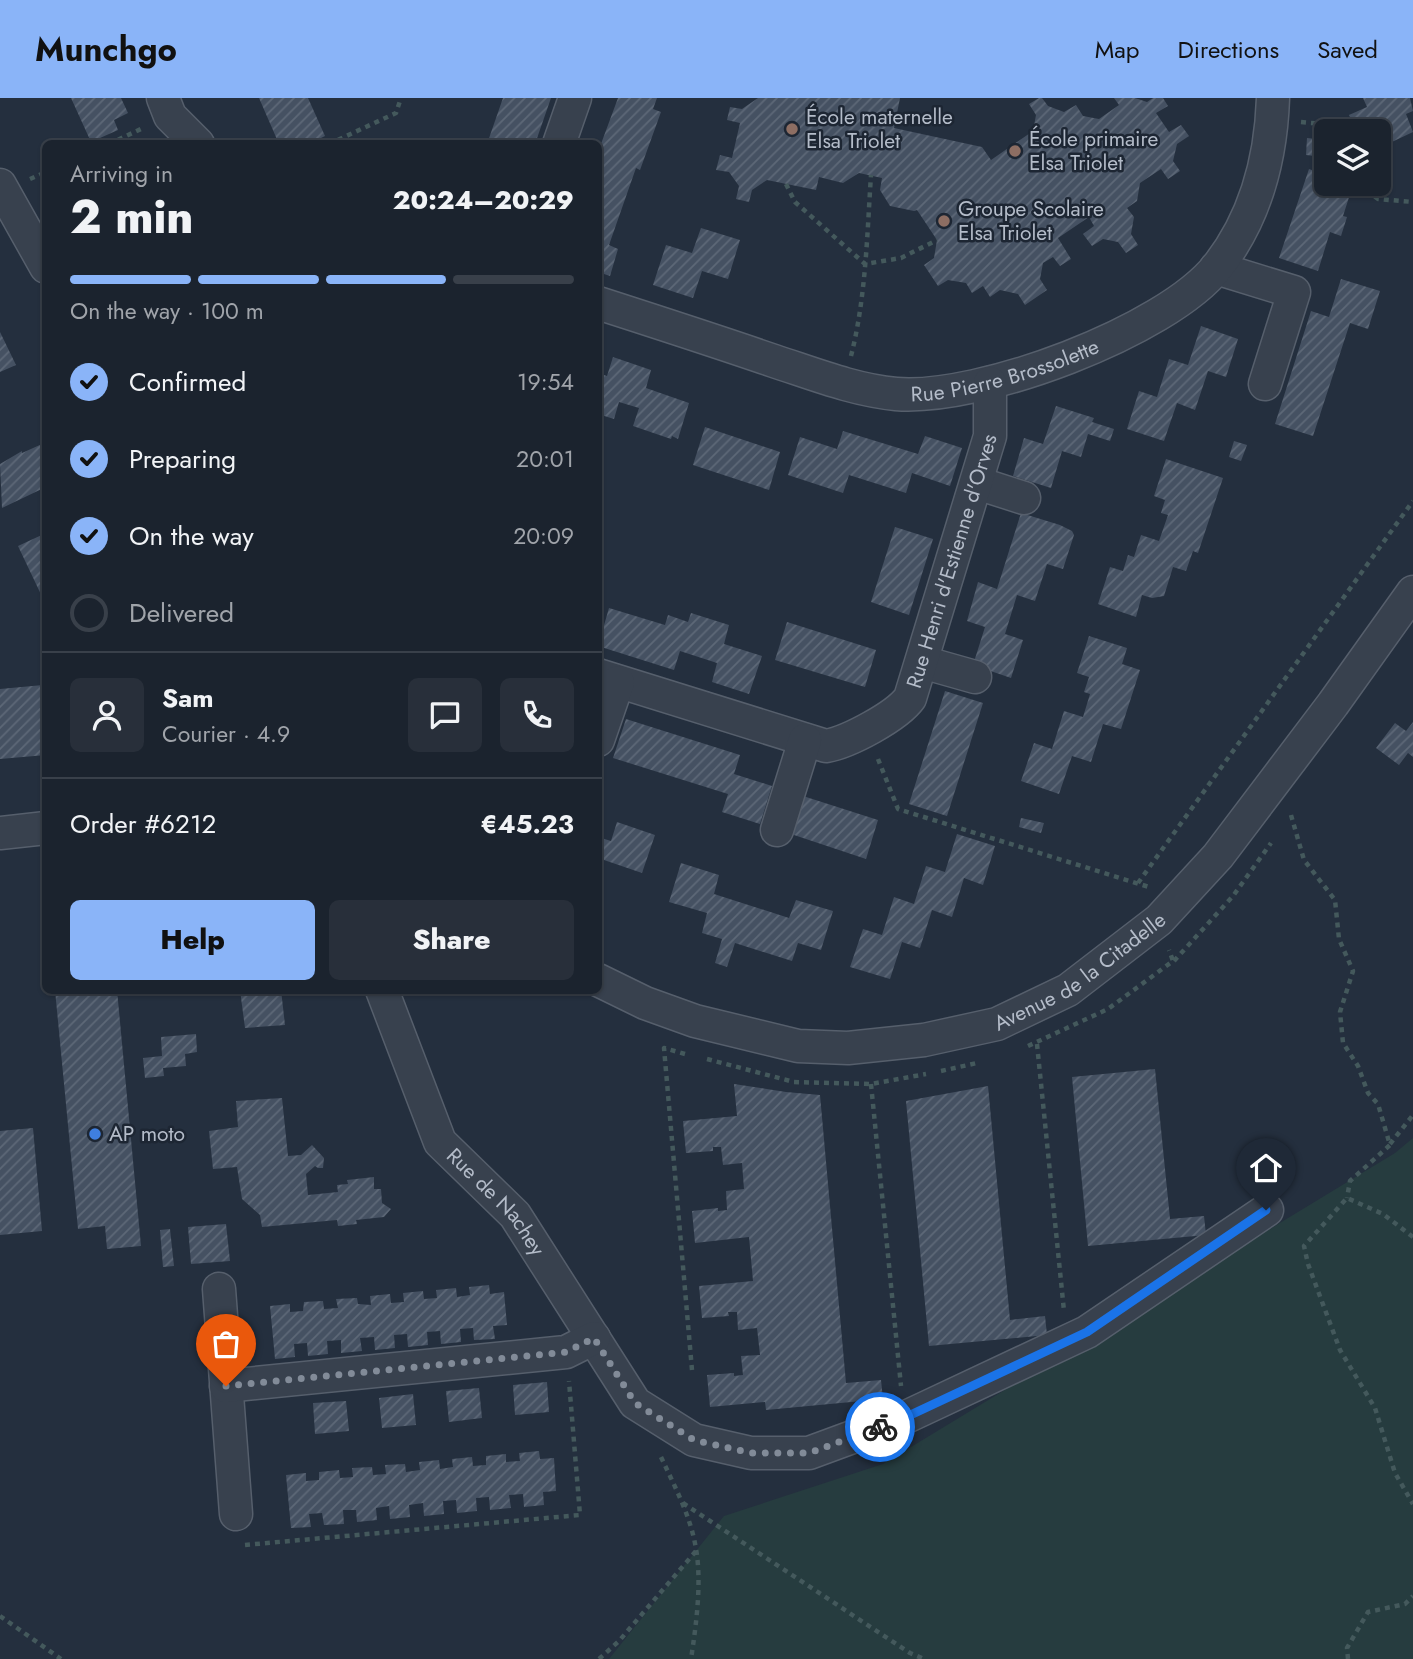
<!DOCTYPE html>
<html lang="en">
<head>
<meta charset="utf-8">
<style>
	:root { --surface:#1b232e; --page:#282f3a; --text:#f1f3f6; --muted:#a0a4aa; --line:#39404a; --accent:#8ab4f8 }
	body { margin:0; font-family:Jost,sans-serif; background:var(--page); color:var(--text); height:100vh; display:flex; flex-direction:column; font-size:26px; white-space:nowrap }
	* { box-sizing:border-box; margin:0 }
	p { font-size:23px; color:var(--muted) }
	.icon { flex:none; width:38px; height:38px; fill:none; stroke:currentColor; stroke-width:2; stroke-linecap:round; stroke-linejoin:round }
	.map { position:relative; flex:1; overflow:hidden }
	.panel { position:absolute; left:42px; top:42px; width:560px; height:854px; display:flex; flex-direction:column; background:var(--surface); border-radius:10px; box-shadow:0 2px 5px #0004,0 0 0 2px var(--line) }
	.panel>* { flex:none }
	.tools { position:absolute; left:1314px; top:21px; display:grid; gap:14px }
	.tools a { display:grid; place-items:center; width:77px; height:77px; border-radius:10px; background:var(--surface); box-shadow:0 2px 5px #0004,0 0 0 2px var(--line); font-size:35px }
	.pin { position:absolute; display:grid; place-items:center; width:60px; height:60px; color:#fff; margin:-72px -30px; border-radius:50% 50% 50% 0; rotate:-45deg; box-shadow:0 0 7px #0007 }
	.pin .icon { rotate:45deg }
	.courier { position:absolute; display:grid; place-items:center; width:70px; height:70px; margin:-35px; border:5px solid #1a73e8; border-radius:50%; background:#fff; color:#222; box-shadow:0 2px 9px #0007 }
	.summary em { font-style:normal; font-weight:800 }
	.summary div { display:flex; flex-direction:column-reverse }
	.summary { display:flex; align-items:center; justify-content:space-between; height:119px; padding:0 28px }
	h1 { font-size:46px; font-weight:800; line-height:52px }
	.bar { display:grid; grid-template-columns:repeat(4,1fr); gap:10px 7px; align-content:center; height:84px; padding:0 28px }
	.bar i { height:9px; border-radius:5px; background:var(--line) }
	.bar .current { background:var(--accent) }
	.bar p { grid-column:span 4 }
	.line { display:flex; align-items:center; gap:18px; padding:0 28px; border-top:2px solid var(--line) }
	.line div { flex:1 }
	.round { display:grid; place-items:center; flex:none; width:74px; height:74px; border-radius:10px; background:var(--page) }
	ol { padding:0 28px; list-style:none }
	li { display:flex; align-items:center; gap:21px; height:77px }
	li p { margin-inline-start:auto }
	li .icon { padding:7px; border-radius:50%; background:var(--accent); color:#111; stroke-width:4 }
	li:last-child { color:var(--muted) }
	li i { width:38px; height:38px; border:4px solid var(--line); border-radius:50% }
	.button { display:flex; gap:14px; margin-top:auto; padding:14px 28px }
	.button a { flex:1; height:80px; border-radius:10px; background:var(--accent); color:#111; font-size:28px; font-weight:800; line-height:80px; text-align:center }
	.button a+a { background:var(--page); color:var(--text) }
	header { display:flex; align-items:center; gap:42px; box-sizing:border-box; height:98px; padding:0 35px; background:var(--accent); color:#111 }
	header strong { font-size:33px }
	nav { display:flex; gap:38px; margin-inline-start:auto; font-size:24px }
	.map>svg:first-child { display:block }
	.grass { fill:#263c3f }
	.building { fill:url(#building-hatch) }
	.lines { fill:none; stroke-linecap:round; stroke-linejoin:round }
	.minor-casing { stroke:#565f6c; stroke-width:35 }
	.path { stroke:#44595c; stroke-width:4.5; stroke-dasharray:5 5; stroke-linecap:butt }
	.minor { stroke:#38414e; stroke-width:32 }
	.done { stroke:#828b98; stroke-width:7; stroke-dasharray:0 12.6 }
	.route { stroke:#1a73e8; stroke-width:9 }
	.education-dot { fill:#8d6e63; stroke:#1d2633; stroke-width:2.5 }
	.shop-dot { fill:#3f7fe0; stroke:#1d2633; stroke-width:2.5 }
	.labels { text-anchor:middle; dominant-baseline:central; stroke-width:5; stroke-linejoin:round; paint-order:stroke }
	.poi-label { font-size:21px; fill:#b4bcc9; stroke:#1d2633; text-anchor:start }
	.street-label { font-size:21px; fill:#b4bcc9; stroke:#1d2633 }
</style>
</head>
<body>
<header>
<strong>Munchgo</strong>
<nav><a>Map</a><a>Directions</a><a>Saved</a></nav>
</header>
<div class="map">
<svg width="1413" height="1561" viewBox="0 0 1413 1561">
	<defs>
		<pattern id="building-hatch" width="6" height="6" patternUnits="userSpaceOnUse" patternTransform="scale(1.75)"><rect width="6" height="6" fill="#455162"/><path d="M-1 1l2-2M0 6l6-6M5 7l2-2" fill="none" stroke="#5d6877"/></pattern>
	</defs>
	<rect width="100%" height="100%" fill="#242f3e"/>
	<polygon class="grass" points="1413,1040 1413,1561 609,1561 724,1418 883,1366 1395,1055"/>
	<g class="building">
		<polygon points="71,0 121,0 128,15 114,22 118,32 91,44"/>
		<polygon points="259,0 308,0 325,38 309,46 279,46"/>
		<polygon points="503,0 551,0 535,46 487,46"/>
		<polygon points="618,0 657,0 653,11 661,14 640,72 636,70 609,147 618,151 610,178 598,174 598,54"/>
		<polygon points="758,0 900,0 894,30 982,49 991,62 1033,33 1036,17 1029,6 1039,0 1042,0 1048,8 1064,14 1076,7 1083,18 1099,21 1119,7 1114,0 1135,0 1147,4 1153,0 1163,0 1168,8 1156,15 1169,34 1181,27 1189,38 1177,46 1173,63 1180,73 1168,81 1161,71 1140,85 1137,103 1127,110 1134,119 1131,136 1138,147 1126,155 1118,144 1103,141 1092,148 1083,136 1094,128 1089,119 1058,140 1071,161 1060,168 1053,159 1043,165 1040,181 1047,192 1025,207 1018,196 1000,192 990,199 983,188 972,195 966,185 948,182 938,188 924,167 934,160 937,142 917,112 914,113 890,108 880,92 882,80 859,75 843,85 819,79 816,92 767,82 752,92 749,104 736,101 739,88 729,74 716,72 720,57 732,60 740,25 727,22 730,9 742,11"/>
		<polygon points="1363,0 1410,0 1413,13 1406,16 1413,34 1379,50 1379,33 1356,33 1349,17 1367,9"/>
		<polygon points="1307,40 1325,42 1324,59 1306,57"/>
		<polygon points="1309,71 1326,77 1326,86 1348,86 1352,90 1343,118 1347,119 1341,138 1330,134 1318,173 1279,160"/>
		<polygon points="701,130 740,142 728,181 702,173 693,200 653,187 666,147 692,155"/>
		<polygon points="1341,181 1380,193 1368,231 1350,225 1313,338 1275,326 1311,213 1329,219"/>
		<polygon points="1201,228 1238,241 1226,279 1208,273 1195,312 1177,305 1164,343 1127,331 1139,293 1157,299 1169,261 1188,267"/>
		<polygon points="0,234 16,267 0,274"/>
		<polygon points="613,259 651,272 646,290 689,305 678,341 672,338 671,341 633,328 639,310 619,304 614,321 598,316 598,275 607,278"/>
		<polygon points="1056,308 1094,320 1092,324 1114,331 1110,343 1088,336 1081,359 1062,353 1051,390 1013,378 1024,340 1043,346"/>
		<polygon points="705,329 780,354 769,392 693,367"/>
		<polygon points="843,333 918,356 925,338 962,350 950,388 912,375 906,395 849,377 843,395 788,377 800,339 837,351"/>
		<polygon points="1234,343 1247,347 1241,363 1229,359"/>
		<polygon points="42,346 46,353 46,389 2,410 0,366 22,353 22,355"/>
		<polygon points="1166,361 1223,380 1198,455 1193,453 1186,473 1173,469 1164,498 1152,500 1142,497 1136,519 1098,506 1110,469 1123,473 1128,457 1134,459 1141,437 1159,443 1168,417 1161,415 1165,402 1154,398"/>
		<polygon points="1021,415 1060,427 1072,433 1074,437 1063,471 1047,466 1035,503 1017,497 1005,536 1023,542 1011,580 973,567 985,529 967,523 978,484 997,491"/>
		<polygon points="895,429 933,441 909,517 871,504"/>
		<polygon points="46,435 46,507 18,448"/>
		<polygon points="609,510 665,527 668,517 688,524 691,515 729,527 724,546 762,558 749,596 712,584 717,565 680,553 674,572 598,548"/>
		<polygon points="787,524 876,552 865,589 775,562"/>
		<polygon points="1089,538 1127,550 1122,566 1140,572 1121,631 1103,626 1091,664 1072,658 1059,696 1021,683 1034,645 1052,651 1064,613 1083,619 1090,596 1084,594 1089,579 1077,575"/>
		<polygon points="43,587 46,614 46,657 0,661 0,591"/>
		<polygon points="945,593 983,605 947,718 909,706"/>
		<polygon points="626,621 740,657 734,676 772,688 760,726 722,714 728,696 613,660"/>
		<polygon points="1413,624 1413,659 1408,655 1399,667 1376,650 1395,625 1406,633"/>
		<polygon points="803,698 878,722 866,761 791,736"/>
		<polygon points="1021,720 1044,725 1041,735 1019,729"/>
		<polygon points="617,724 655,737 642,775 604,762 598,777 598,739 611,743"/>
		<polygon points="957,736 995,748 983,787 964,780 952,819 932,812 920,850 902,844 890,881 850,869 863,831 882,837 894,799 914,806 926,768 945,774"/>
		<polygon points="681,765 719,777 714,796 789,820 796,802 833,813 821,852 798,845 792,863 735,845 727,869 715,865 722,841 702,835 707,815 669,804"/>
		<polygon points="55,892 117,892 141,1148 107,1151 105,1128 78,1131"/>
		<polygon points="240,892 281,892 285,927 245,930"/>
		<polygon points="196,936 197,954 185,956 186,968 163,970 164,978 145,980 143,960 162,958 161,939"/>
		<polygon points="1155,971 1170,1121 1204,1118 1206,1137 1088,1148 1072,979"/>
		<polygon points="734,986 786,994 820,997 846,1285 881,1282 883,1301 766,1312 765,1304 710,1309 707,1277 734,1275 734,1278 743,1277 741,1258 760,1257 757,1230 738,1232 737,1214 728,1214 729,1218 702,1220 699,1188 753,1183 749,1139 695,1145 692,1113 718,1110 718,1113 727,1112 726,1093 744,1091 742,1065 723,1067 721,1049 713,1049 713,1053 686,1055 683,1023 737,1018"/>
		<polygon points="988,988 1010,1222 1045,1218 1047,1237 929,1248 906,1003"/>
		<polygon points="282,1000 288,1058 301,1057 312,1047 324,1060 323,1070 318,1070 315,1068 306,1076 308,1097 338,1094 337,1087 348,1086 347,1082 374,1079 374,1091 381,1091 382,1105 391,1111 384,1119 356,1122 357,1126 338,1128 337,1122 262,1129 260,1117 242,1101 237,1069 213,1071 209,1033 238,1029 236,1003"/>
		<polygon points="33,1030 42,1133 0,1137 0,1033"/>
		<polygon points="226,1126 230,1163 191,1166 188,1129"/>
		<polygon points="170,1131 174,1168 163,1169 160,1132"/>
		<polygon points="489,1187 490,1196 504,1194 507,1227 493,1228 495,1241 474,1242 473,1230 460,1231 461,1244 441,1246 440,1233 427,1234 428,1247 408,1249 407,1236 394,1237 395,1250 375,1252 374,1239 360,1240 362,1253 341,1255 341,1242 327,1243 328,1256 308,1258 307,1245 294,1246 295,1259 275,1261 270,1208 290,1206 290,1214 303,1213 304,1204 323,1203 324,1211 338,1210 336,1201 357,1200 358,1206 371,1207 370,1198 390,1196 391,1205 404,1204 403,1195 423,1193 424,1201 437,1200 436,1192 456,1190 457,1199 470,1197 469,1189"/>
		<polygon points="547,1284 549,1314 515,1317 513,1287"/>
		<polygon points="479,1290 482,1320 449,1324 446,1293"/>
		<polygon points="413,1296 416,1327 382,1330 379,1300"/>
		<polygon points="346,1303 349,1333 315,1336 313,1305"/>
		<polygon points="539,1353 540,1361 554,1360 556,1393 543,1394 544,1407 524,1409 523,1396 509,1397 511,1410 490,1412 489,1399 476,1400 477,1413 457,1415 456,1402 443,1403 444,1416 424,1418 423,1405 409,1407 410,1419 390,1421 389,1408 376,1410 377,1422 357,1424 356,1412 343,1412 344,1426 324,1427 322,1415 309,1416 311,1429 291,1430 286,1377 306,1375 306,1383 319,1382 319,1374 339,1372 340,1380 353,1379 352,1370 372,1369 373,1377 386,1376 385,1367 405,1366 406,1374 420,1372 419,1364 439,1362 440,1371 453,1369 452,1361 472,1359 473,1368 486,1367 486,1358 506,1356 506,1364 520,1363 519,1355"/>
	</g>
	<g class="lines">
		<defs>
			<g id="minor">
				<polyline points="163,0 170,18 198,46"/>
				<polyline points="559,46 575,0"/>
				<polyline points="0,87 46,169"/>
				<polyline points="1216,170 1294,194 1265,286"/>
				<path id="s1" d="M598,205c59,19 118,38 176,58 40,13 80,29 122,33 83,7 270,-62 322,-128 38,-49 53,-108 55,-168"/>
				<polyline points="977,385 1024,400"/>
				<polyline points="922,564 975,579"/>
				<path id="s2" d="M598,577l228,71c23,-4 71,-30 84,-48l80,-262v-53"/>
				<polyline points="598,642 618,584"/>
				<polyline points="777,732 805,642"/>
				<polyline points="0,735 46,730"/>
				<path id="s3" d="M598,882l47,23 50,18 103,25 50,2 76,-8 73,-16 71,-34 91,-70 59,-64 115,-152 80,-112"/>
				<path id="s4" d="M382,892l58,152 75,73 120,188 59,37 57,13h58l95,-35 183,-86 180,-122"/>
				<polyline points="219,1191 236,1416"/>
				<polyline points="226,1288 566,1254 594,1240"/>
			</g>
		</defs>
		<use href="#minor" class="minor-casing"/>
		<g class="path">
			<polyline points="1301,24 1323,26 1326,34"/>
			<polyline points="109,46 143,30"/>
			<polyline points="329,46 396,15 401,0"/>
			<polyline points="30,81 46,74"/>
			<polyline points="786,86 795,104 865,166 901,160 937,142"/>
			<polyline points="1359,86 1378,101 1413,104"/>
			<path d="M851,258c15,-59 16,-121 20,-181"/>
			<polyline points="878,661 898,711 1149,789"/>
			<polyline points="1291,717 1304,762 1335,802 1339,841 1353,873 1340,914 1343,945 1358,968 1368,995 1378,1006 1390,1047 1350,1083 1347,1100"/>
			<polyline points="1138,785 1413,403"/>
			<polyline points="1174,863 1233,798 1271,745"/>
			<polyline points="1037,946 1064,1213"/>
			<polyline points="1028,948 1108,911 1173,863 1169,852"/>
			<polyline points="685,956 664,950 692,1272"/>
			<polyline points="707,961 794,984 871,986 926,976"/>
			<polyline points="941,973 977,965"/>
			<polyline points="871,986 901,1288"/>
			<polyline points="1390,1046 1413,1017"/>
			<polyline points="1413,1139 1383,1116 1347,1100 1304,1148 1308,1166 1340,1252 1375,1310 1395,1375 1413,1406"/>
			<path d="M661,1359c14,30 30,60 35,92 6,34 0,77 -5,110"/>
			<polyline points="683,1405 910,1555 924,1561"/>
			<polyline points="245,1447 580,1417 569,1283"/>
			<polyline points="0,1518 61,1561"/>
			<polyline points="599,1561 619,1543 696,1453"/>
			<polyline points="1348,1561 1347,1550 1368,1514 1405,1506 1413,1498"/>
		</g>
		<use href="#minor" class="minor"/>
	</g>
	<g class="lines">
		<polyline class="done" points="226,1288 566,1254 594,1240 635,1305 694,1342 751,1355 809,1355 880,1329"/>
		<polyline class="route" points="880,1329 904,1320 1087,1234 1266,1112"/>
	</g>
	<g class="education-dot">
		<circle cx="792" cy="31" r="7"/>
		<circle cx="1015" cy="53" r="7"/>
		<circle cx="944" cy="123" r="7"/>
	</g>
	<circle class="shop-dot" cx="95" cy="1036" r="7"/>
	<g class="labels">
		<g class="poi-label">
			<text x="806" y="19">École maternelle<tspan x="806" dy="24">Elsa Triolet</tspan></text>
			<text x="1029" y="41">École primaire<tspan x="1029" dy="24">Elsa Triolet</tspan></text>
			<text x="958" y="111">Groupe Scolaire<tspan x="958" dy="24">Elsa Triolet</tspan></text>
			<text x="109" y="1036">AP moto</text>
		</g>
		<g class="street-label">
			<text stroke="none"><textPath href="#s1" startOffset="424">Rue Pierre Brossolette</textPath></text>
			<text stroke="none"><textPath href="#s2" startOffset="480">Rue Henri d'Estienne d'Orves</textPath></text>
			<text stroke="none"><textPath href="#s3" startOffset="511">Avenue de la Citadelle</textPath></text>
			<text stroke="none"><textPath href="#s4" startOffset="245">Rue de Nachey</textPath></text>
		</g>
	</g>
</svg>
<div class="tools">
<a><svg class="icon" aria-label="layers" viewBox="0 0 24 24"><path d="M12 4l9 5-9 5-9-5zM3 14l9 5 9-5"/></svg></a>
</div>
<div class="pin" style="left:226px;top:1288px;background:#ea580c"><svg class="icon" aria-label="bag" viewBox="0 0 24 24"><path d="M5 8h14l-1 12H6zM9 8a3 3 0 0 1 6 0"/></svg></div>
<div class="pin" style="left:1266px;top:1112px;background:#1f2937"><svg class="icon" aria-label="home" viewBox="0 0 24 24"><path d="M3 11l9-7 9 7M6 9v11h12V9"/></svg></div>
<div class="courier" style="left:880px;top:1329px"><svg class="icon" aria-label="bike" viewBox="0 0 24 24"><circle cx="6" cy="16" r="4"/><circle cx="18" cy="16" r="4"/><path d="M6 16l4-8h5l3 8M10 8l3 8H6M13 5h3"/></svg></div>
<section class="panel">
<div class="summary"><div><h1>2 min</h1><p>Arriving in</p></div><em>20:24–20:29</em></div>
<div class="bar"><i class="current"></i><i class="current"></i><i class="current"></i><i></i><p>On the way · 100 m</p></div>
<ol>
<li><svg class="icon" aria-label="check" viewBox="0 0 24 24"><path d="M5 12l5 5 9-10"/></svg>Confirmed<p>19:54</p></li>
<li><svg class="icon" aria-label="check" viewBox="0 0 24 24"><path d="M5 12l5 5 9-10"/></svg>Preparing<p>20:01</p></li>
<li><svg class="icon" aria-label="check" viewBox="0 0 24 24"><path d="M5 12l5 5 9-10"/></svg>On the way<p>20:09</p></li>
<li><i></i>Delivered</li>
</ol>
<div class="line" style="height:126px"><a class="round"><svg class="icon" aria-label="person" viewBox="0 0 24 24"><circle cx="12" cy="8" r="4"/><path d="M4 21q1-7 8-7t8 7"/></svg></a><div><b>Sam</b><p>Courier · 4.9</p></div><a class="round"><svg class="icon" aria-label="chat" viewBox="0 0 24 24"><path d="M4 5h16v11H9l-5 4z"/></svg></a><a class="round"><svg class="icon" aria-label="phone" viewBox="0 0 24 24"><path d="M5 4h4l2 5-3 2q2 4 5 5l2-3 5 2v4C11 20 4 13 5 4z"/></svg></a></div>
<div class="line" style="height:91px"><div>Order #6212</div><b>€45.23</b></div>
<div class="button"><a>Help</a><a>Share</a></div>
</section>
</div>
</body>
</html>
